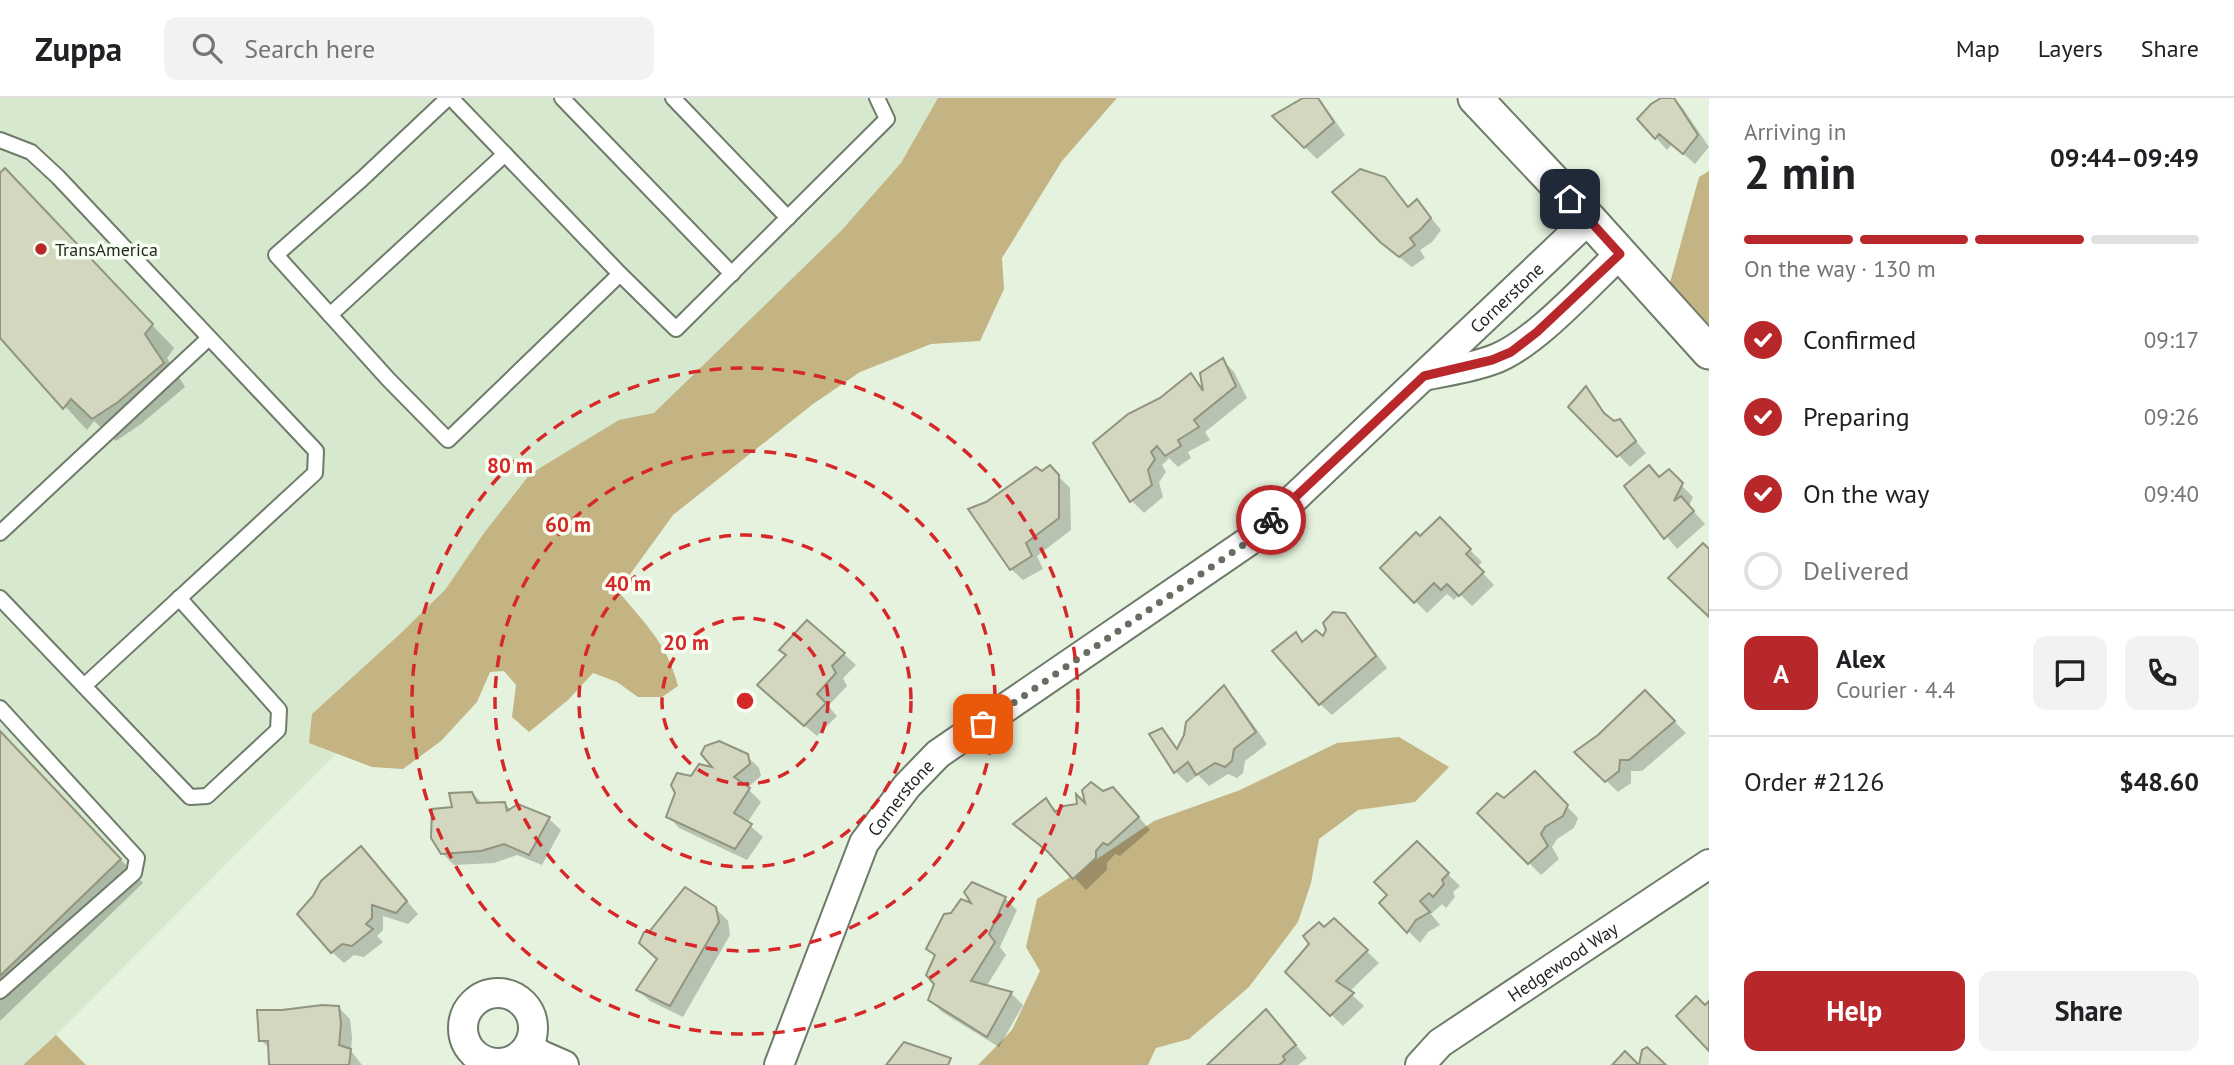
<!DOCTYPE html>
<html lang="en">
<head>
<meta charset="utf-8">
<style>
	:root { --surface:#fff; --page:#f2f2f2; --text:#202124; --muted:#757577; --line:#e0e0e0; --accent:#b8282b }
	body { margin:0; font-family:"PT Sans",sans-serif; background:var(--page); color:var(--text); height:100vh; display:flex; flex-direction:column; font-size:26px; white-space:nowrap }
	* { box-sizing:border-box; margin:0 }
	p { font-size:23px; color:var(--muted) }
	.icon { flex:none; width:38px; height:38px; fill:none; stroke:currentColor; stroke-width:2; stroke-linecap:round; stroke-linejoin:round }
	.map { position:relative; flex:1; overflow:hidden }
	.details { display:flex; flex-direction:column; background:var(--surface); width:525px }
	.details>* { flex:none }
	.pin { position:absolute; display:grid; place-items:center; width:60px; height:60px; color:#fff; margin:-30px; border-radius:14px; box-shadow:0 4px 10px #0006 }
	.courier { position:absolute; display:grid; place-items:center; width:70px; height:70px; margin:-35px; border:5px solid #b8282b; border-radius:50%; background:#fff; color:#222; box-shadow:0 2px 9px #0007 }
	.head em { font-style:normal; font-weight:600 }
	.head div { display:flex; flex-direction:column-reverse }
	.head { display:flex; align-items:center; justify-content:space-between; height:119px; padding:0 35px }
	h1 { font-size:46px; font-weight:600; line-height:52px }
	.bar { display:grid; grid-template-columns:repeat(4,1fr); gap:10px 7px; align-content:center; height:84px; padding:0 35px }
	.bar i { height:9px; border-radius:5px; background:var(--line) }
	.bar .active { background:var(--accent) }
	.bar p { grid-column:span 4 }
	.line { display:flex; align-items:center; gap:18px; padding:0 35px; border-top:2px solid var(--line) }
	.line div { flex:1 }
	.round { display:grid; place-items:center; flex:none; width:74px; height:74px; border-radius:14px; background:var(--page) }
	ol { padding:0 35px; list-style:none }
	li { display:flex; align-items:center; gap:21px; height:77px }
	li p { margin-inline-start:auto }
	li .icon { padding:7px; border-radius:50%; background:var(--accent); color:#fff; stroke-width:4 }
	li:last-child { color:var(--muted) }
	li i { width:38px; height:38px; border:4px solid var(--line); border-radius:50% }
	.button { display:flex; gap:14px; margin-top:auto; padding:14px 35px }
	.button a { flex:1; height:80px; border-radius:14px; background:var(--accent); color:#fff; font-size:28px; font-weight:600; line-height:80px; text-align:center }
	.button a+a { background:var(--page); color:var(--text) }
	header { display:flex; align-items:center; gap:42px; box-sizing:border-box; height:98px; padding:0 35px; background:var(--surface); border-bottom:2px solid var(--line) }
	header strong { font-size:33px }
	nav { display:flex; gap:38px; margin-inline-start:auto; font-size:24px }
	.search { width:490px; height:63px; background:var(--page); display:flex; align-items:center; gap:18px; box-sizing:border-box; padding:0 24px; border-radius:14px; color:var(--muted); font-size:26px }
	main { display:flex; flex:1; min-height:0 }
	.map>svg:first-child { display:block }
	.built { fill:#d6e9ce }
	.forest { fill:#c4b383 }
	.shadow { fill:#0003 }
	.building { fill:#d4d7bf; stroke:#91947e; stroke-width:2 }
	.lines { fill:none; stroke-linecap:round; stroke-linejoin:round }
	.service-casing { stroke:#6e7b69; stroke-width:18 }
	.minor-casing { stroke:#6e7b69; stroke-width:32 }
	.tertiary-casing { stroke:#6e7b69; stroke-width:37 }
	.service { stroke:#fff; stroke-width:14 }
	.minor { stroke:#fff; stroke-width:28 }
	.tertiary { stroke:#fff; stroke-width:33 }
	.done { stroke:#666e62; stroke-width:7; stroke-dasharray:0 12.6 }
	.route { stroke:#b8282b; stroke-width:9 }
	.ring { fill:none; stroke:#d62828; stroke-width:3.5; stroke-dasharray:12 9 }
	.poi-dot { fill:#b8282b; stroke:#f6fff2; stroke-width:2.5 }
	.labels { text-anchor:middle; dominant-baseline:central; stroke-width:7; stroke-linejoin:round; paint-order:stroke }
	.poi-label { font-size:18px; fill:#22271f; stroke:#f6fff2; text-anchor:start }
	.street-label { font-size:18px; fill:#22271f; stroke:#f6fff2 }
	.centre { fill:#d62828; stroke:#f6fff2; stroke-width:3.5 }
	.ring-label { font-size:21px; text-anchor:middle; font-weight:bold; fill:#d62828; stroke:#f6fff2; stroke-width:7; stroke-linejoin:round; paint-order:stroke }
</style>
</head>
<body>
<header>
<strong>Zuppa</strong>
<div class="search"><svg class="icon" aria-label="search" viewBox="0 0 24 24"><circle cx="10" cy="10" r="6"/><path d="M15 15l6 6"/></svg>Search here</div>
<nav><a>Map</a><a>Layers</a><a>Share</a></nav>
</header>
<main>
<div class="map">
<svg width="1709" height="967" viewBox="0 0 1709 967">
	<rect width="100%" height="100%" fill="#e5f3de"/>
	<polygon class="built" points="0,0 957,0 972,18 56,937 23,967 0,967"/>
	<g class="forest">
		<path d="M938,0h179l-55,63 -60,97 2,31 -24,52 -49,3 -71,28 -47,32 -140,111 -55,76c27,33 49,52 60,95l-16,11h-24l-21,-15 -24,-9 -25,27 -39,32 -17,-15 4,-32 -12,-14 -14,1 -13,30 -36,39 -38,28 -31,-2 -63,-24 3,-29 88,-80 45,-44 39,-57 46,-59 89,-54 35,-7 187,-182 60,-68z"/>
		<polygon points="1709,73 1709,238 1668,192 1699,79"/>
		<polygon points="1399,639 1449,669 1415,704 1358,712 1319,741 1311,785 1298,824 1249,889 1189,941 1156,950 1148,967 978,967 1012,932 1040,873 1026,849 1037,801 1154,723 1240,692 1337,645"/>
		<polygon points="56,937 86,967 23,967"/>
	</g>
	<g class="shadow">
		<polygon points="1306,0 1319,0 1345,37 1317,61 1274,19"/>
		<polygon points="1665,0 1673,0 1682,9 1709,49 1695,66 1672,46 1667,52 1639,21"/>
		<polygon points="0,77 28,96 174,250 167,260 185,289 141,326 116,343 94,323 87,332 0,238"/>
		<polygon points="1384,81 1410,110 1417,103 1441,132 1432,144 1420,152 1425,160 1412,169 1394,155 1334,94"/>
		<polygon points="1223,262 1234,274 1247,300 1205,334 1210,342 1188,354 1191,360 1178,369 1169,360 1162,367 1166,374 1159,384 1163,399 1144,415 1132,403 1096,345 1161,302 1191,277 1205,292"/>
		<polygon points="1586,291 1612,324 1619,323 1646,355 1630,369 1571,308"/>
		<polygon points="1050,370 1070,390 1071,432 1037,458 1043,471 1023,482 1011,471 1042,375"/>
		<polygon points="1668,374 1693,399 1689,408 1705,426 1677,451 1626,388 1660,381"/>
		<polygon points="1440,422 1482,464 1477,469 1494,487 1472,508 1460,496 1454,502 1447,496 1427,515 1382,470 1420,441"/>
		<polygon points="1344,517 1357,530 1387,570 1332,617 1320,606 1296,536 1304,544 1324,541"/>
		<polygon points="844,556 856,567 843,580 847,588 828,608 837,618 817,638 771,599"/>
		<polygon points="1224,589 1235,601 1267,646 1245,663 1243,675 1237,680 1228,676 1209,688 1198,677 1187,685 1175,673 1161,632 1178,651"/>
		<polygon points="1645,595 1686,635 1642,673 1631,673 1631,685 1618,694 1577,654 1599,638"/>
		<polygon points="0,635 143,785 0,923"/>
		<polygon points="747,658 759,670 761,678 747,690 761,704 747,725 763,739 747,762 679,730 668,718 692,680"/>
		<polygon points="1535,675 1578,720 1574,730 1557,741 1552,749 1559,761 1541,777 1479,715 1504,702"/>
		<polygon points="472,695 483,706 504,705 511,712 549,721 561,732 542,767 517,757 494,765 454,767 442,755 454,710"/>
		<polygon points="1103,695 1125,703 1150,732 1120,758 1115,756 1107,765 1107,772 1086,792 1057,761 1016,727 1046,703 1058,714 1087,710"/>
		<polygon points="1417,746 1460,788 1453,794 1455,799 1446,810 1442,806 1431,816 1440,827 1428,834 1420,845 1381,805 1390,797"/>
		<polygon points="372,762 418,816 408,826 383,818 383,832 377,838 383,844 364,859 354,857 344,865 332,854 314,799"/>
		<polygon points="1005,800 1017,812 1000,849 1006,857 986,889 1011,895 1023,907 999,949 942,914 930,902 936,886 936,859 928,851 976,809"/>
		<polygon points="715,810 728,823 730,837 683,919 650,903 638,892"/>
		<polygon points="1334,822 1379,865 1349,894 1364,908 1343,928 1287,874"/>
		<polygon points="338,909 350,921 352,939 351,953 362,967 271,967 270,951 261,942"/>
		<polygon points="1277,925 1307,960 1298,967 1210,967"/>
	</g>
	<g class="building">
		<polygon points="1303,0 1318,0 1334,24 1304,50 1272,18"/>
		<polygon points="1661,0 1674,0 1698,37 1683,56 1659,36 1655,41 1637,21 1651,6"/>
		<polygon points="5,70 153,226 145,236 164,265 118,304 92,321 71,301 63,311 0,240 0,75"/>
		<polygon points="1360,71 1385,79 1408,109 1417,101 1431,120 1420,132 1410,140 1415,147 1399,159 1380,144 1332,94"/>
		<polygon points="1223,260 1236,288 1194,322 1199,329 1178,342 1181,348 1165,358 1157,348 1151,354 1155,361 1148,372 1152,387 1130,404 1093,345 1128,316 1160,300 1191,275 1203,293 1200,275"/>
		<polygon points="1586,288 1604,315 1614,323 1620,321 1636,343 1617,359 1568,309"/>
		<polygon points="1050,367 1059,377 1059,420 1026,445 1032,458 1010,472 968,411 986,404 1036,369 1042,373"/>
		<polygon points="1649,367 1659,379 1669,371 1683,385 1674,403 1681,398 1694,413 1664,441 1624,388"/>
		<polygon points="1440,419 1471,451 1466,456 1484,474 1459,498 1447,486 1441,492 1434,485 1414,505 1380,470 1416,434 1420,438"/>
		<polygon points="1703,445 1709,451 1709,519 1668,480"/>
		<polygon points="1333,514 1345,515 1376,558 1319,607 1272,553 1296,534 1302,544 1316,532 1323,538 1326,532 1323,525"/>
		<polygon points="807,522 845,555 832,568 836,575 817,596 826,605 804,628 757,587 786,557 779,552"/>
		<polygon points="1224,587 1256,634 1234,651 1232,663 1225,669 1215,665 1196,677 1188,664 1174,675 1149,636 1162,630 1177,651 1184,637 1186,624"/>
		<polygon points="1645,592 1675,623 1629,662 1620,662 1619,673 1605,684 1574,654 1598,637"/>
		<polygon points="0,633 121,761 0,878"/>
		<polygon points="719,643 748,656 750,666 734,679 750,690 734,715 752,726 735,751 666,719 675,695 671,687 677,675 691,678 699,666 712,669 701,656 705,648"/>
		<polygon points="1535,673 1568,707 1563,718 1545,729 1541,736 1548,748 1528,766 1477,715 1497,695 1504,700"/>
		<polygon points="1091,684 1103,693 1113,689 1139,719 1108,747 1103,745 1096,753 1096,760 1073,781 1047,753 1013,726 1046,700 1055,714 1064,708 1077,706 1076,696 1085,705 1082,692"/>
		<polygon points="472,694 477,705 505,704 507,713 518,706 550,719 529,757 504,746 481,753 441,756 431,740 432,711 452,709 449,695"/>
		<polygon points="1417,743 1449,775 1442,782 1444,786 1433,799 1429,795 1420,803 1430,814 1416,822 1407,835 1379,805 1387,797 1374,784"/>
		<polygon points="361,748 407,803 396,815 372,807 372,820 366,826 373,831 352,848 342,846 331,855 297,816 313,798 321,783"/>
		<polygon points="972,784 1006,799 989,836 995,844 971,883 1012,894 987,939 928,902 934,886 926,877 935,857 926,851 944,816 951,815 961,801 971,805 964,794"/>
		<polygon points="685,789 716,809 719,824 670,908 636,892 657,861 639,845 644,834 649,834"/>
		<polygon points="1334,820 1368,852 1336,883 1354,895 1330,918 1285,874 1309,846 1303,838 1319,824 1324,829"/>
		<polygon points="1696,898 1705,907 1709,903 1709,953 1676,918"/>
		<polygon points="322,907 339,908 341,926 339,947 351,951 349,967 269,967 268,943 259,943 257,912 282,912"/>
		<polygon points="1266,911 1296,947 1283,958 1285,962 1279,967 1207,967"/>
		<polygon points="904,944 951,960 948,967 886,967"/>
		<polygon points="1647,949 1666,967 1612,967 1625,953 1639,967 1642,952"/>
	</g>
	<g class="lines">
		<defs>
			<g id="service">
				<polyline points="448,0 362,81 276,157 388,281 448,342 620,176 676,231 887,21 877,0"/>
				<polyline points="451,0 620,176"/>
				<polyline points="562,0 732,176"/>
				<polyline points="673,0 788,120"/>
				<polyline points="0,42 31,54 58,79 316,353 315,375 84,588"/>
				<polyline points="330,217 505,56"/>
				<polyline points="0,435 209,240"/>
				<polyline points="0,500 190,699 207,698 278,632 279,612 179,500"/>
				<polyline points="0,610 137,760 134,775 0,893"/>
			</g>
			<g id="minor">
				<path d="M1424,278c22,-5 47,-8 68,-16 40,-13 96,-76 128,-106"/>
				<circle cx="498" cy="930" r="35"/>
				<polyline points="528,948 541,957 564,967"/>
				<path id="s1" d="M779,967l85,-222 43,-57 31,-32 311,-213 340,-322"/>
				<path id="s2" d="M1420,967l20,-22 269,-179"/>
			</g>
			<polyline id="tertiary" points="1475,0 1589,121 1709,254"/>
		</defs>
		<use href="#service" class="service-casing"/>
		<use href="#minor" class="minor-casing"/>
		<use href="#tertiary" class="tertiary-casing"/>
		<use href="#service" class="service"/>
		<use href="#minor" class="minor"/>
		<use href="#tertiary" class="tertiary"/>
	</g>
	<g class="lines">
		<polyline class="done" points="983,626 1249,443 1271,422"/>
		<polyline class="route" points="1271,422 1424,278 1492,262 1511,254 1537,234 1620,156 1570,101"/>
	</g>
	<g class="ring">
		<circle cx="745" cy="603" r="83"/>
		<circle cx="745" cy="603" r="166"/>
		<circle cx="745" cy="603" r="250"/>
		<circle cx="745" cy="603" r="333"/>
	</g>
	<circle class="poi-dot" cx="41" cy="151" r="7"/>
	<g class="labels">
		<g class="poi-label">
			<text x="55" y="151">TransAmerica</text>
		</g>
		<g class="street-label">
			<text stroke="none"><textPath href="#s1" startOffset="1085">Cornerstone</textPath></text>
			<text stroke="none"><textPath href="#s1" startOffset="296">Cornerstone</textPath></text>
			<text stroke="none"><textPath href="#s2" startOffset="177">Hedgewood Way</textPath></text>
		</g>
	</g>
	<circle cx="745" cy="603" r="10" class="centre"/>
	<g class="ring-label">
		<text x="510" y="375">80 m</text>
		<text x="568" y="434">60 m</text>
		<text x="628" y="493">40 m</text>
		<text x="686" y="552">20 m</text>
	</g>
</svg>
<div class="pin" style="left:983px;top:626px;background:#ea580c"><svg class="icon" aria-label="bag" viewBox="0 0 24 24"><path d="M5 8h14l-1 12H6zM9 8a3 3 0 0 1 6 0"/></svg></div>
<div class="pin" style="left:1570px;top:101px;background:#1f2937"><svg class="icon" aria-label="home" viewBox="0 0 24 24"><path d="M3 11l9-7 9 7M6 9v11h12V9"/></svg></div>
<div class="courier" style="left:1271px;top:422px"><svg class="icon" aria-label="bike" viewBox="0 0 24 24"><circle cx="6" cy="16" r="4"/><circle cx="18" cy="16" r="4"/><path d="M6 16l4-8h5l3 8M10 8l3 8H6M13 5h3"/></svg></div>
</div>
<section class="details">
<div class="head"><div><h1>2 min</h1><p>Arriving in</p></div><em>09:44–09:49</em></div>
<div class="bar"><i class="active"></i><i class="active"></i><i class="active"></i><i></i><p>On the way · 130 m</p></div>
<ol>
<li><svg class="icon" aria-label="check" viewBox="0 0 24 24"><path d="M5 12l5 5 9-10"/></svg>Confirmed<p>09:17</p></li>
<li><svg class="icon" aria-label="check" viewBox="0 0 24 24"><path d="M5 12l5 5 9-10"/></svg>Preparing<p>09:26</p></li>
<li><svg class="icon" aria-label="check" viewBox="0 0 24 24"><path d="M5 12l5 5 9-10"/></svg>On the way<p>09:40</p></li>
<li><i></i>Delivered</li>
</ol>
<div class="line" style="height:126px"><b class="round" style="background:var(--accent);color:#fff">A</b><div><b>Alex</b><p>Courier · 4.4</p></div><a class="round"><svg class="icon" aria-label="chat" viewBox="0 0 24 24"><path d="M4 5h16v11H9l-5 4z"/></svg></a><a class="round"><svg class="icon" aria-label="phone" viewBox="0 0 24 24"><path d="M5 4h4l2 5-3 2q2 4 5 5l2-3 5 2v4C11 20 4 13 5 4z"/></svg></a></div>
<div class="line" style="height:91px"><div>Order #2126</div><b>$48.60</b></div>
<div class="button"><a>Help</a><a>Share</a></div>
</section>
</main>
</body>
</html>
